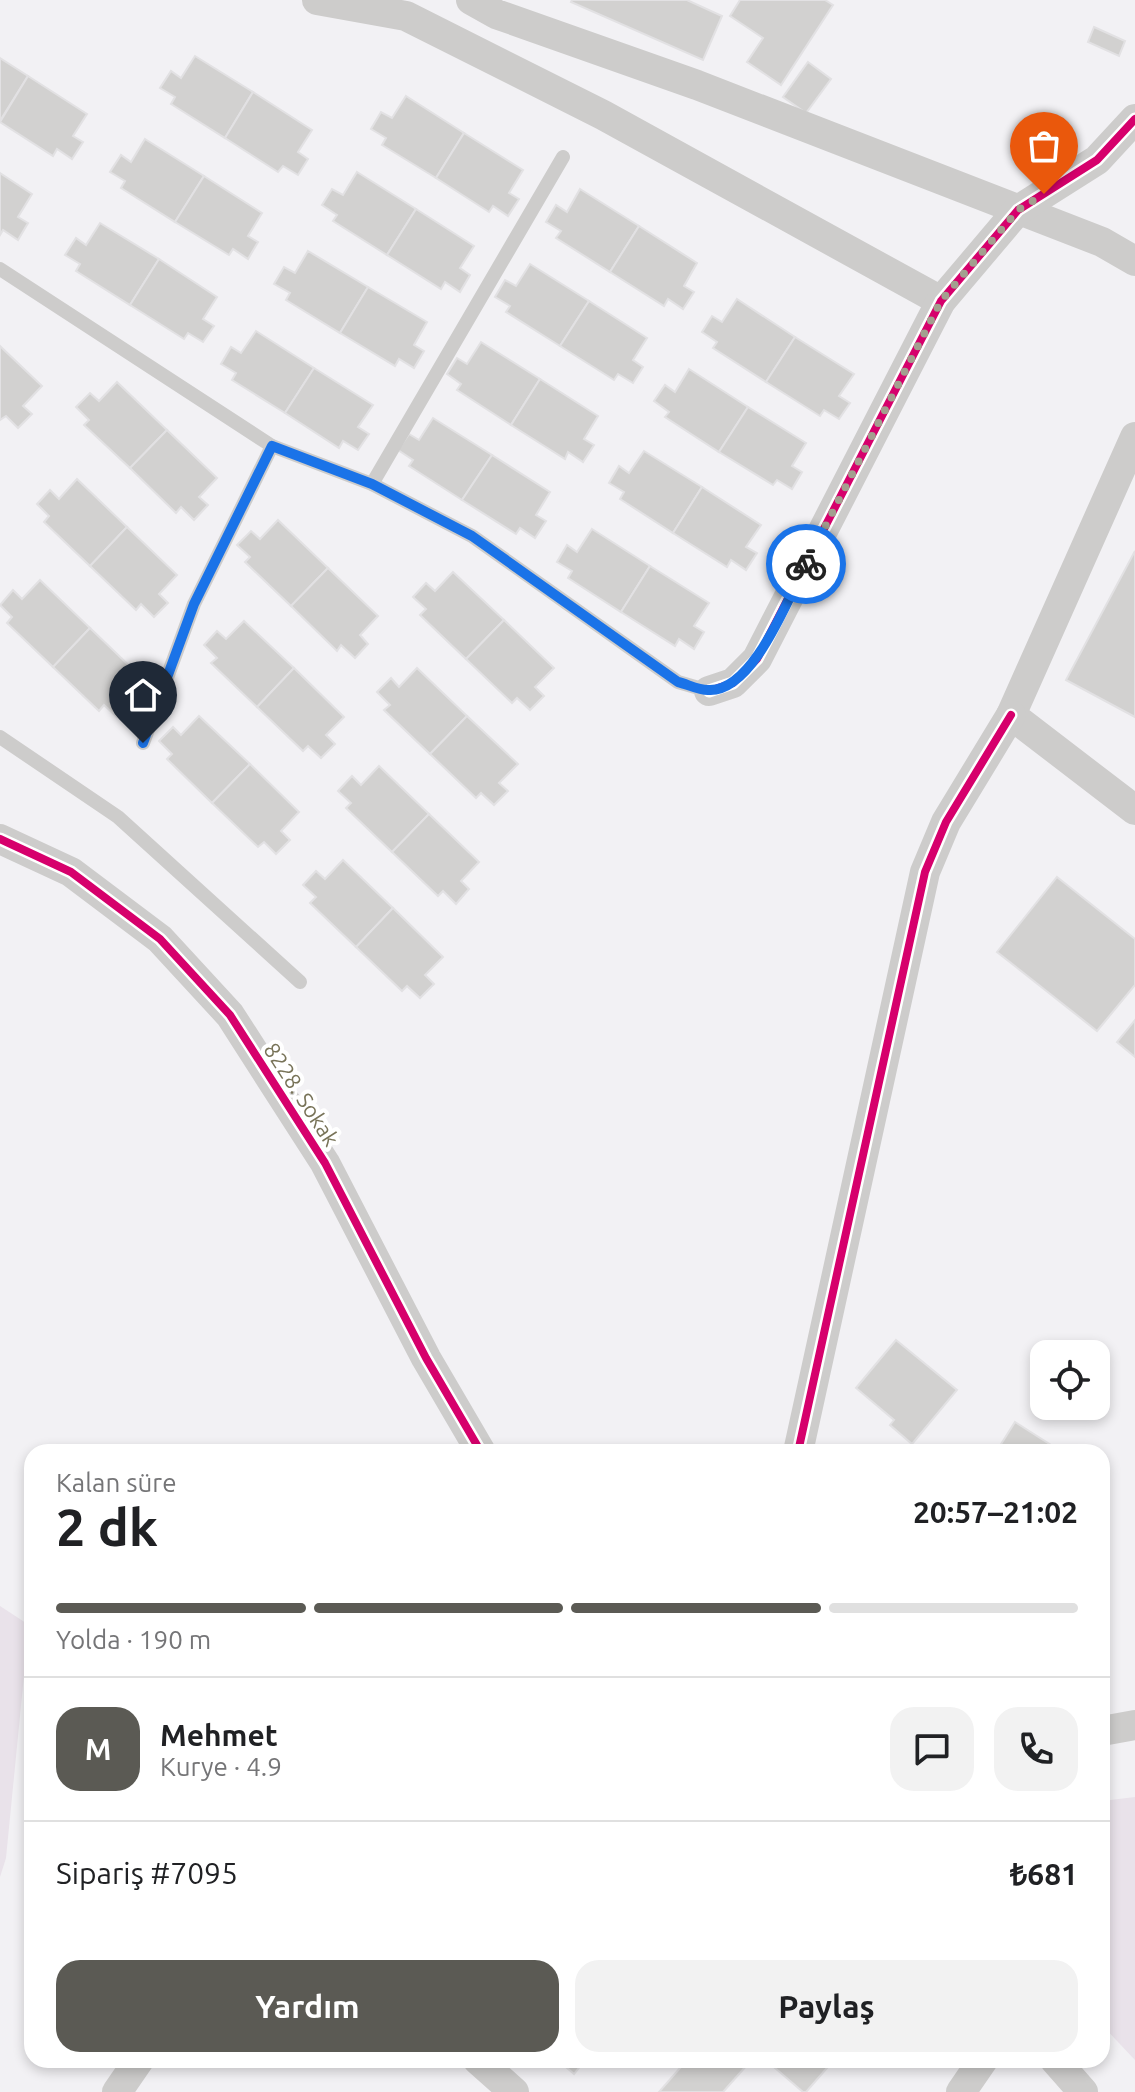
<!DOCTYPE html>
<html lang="tr">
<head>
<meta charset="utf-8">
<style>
	:root { --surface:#fff; --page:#f2f2f2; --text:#202124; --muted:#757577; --line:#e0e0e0; --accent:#5b5a54 }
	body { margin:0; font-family:Ubuntu,sans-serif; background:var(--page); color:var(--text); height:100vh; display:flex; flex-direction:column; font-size:30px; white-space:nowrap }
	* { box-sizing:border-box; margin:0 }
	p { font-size:26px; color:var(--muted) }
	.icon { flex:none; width:44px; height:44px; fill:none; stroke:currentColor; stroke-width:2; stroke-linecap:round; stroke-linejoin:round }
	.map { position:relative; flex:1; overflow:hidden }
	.details { position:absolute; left:24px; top:1444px; width:1086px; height:624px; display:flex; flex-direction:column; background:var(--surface); border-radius:24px; box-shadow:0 4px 12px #0003 }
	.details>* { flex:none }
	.fabs { position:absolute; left:1030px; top:1340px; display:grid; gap:16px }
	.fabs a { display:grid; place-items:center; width:80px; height:80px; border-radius:16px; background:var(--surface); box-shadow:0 4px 12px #0003; font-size:40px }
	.pin { position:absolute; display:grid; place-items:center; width:68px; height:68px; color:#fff; margin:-82px -34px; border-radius:50% 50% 50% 0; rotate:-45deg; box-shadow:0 0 8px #0007 }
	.pin .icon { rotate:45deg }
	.courier { position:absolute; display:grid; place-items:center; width:80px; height:80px; margin:-40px; border:6px solid #1a73e8; border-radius:50%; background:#fff; color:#222; box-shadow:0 2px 10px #0007 }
	.overview em { font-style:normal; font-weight:700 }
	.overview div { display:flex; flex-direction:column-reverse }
	.overview { display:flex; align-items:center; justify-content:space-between; height:136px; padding:0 32px }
	h1 { font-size:52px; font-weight:700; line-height:60px }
	.bar { display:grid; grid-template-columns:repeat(4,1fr); gap:12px 8px; align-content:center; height:96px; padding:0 32px }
	.bar i { height:10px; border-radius:6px; background:var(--line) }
	.bar .on { background:var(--accent) }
	.bar p { grid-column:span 4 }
	.line { display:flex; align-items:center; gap:20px; padding:0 32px; border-top:2px solid var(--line) }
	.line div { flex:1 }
	.round { display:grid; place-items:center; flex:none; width:84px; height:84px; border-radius:24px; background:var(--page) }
	.cta { display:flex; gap:16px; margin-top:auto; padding:16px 32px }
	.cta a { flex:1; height:92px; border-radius:24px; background:var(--accent); color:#fff; font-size:32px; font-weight:700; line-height:92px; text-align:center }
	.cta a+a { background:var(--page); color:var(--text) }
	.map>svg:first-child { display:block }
	.green { fill:#e9e2ea }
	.building { fill:#d2d1d0; stroke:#e2e1e3; stroke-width:2 }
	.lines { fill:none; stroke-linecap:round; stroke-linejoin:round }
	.service { stroke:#cdcccb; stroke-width:14 }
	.minor { stroke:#cdcccb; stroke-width:30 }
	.cycleway-casing { stroke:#fff; stroke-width:13 }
	.cycleway { stroke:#d6006c; stroke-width:8 }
	.done { stroke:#a39f8f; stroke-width:8; stroke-dasharray:0 14.4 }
	.route { stroke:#1a73e8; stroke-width:10 }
	.labels { text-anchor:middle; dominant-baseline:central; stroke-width:8; stroke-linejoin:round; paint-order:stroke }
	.street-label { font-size:22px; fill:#787358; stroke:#fff }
</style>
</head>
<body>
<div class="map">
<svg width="1135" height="2092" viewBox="0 0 1135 2092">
	<rect width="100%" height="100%" fill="#f2f1f4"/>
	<g class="green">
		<polygon points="0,1606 29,1625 6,1858 0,1877"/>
		<polygon points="1135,1797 1135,2060 1102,2025 1102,1801"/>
	</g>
	<g class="building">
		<polygon points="572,0 687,0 722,16 703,60 571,2"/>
		<polygon points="740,0 825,0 833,5 781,85 747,62 763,38 730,16"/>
		<polygon points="1094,27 1125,41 1119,56 1088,42"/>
		<polygon points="195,56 253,92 225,138 171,104 175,97 160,88 171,71 181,78"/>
		<polygon points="0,58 28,76 0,121"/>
		<polygon points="808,62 831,79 806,113 783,97"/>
		<polygon points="28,76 87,114 73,136 83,142 72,159 57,149 53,156 0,122"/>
		<polygon points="253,92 312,130 298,152 308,159 298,175 283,166 278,172 225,138"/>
		<polygon points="406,96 464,133 436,178 382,145 386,138 371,129 381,112 392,118"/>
		<polygon points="464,133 523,170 509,193 519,199 508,216 493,206 489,212 436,178"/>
		<polygon points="145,139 204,176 175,222 121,188 125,181 110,172 121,155 131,162"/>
		<polygon points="357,172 416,209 387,255 333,221 337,215 322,205 332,189 343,195"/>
		<polygon points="0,173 32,194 18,217 28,223 18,240 3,230 0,235"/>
		<polygon points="204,176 262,213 248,236 258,242 248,259 233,249 229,255 175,222"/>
		<polygon points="580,189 639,226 610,272 556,238 561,231 546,222 556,205 567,212"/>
		<polygon points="416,209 474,246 460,268 470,275 460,292 445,282 441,289 387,255"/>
		<polygon points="100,223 159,259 130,305 76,271 80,264 65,255 76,238 86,245"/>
		<polygon points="639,226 697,263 684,286 694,292 683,309 668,299 664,306 610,272"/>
		<polygon points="308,251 368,287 340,333 286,300 290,293 274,284 284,267 295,273"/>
		<polygon points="159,259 217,297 203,319 214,326 203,342 188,333 184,339 130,305"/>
		<polygon points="530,264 589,301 560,346 506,312 510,306 495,297 505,280 516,286"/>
		<polygon points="368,287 427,322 414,345 424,351 414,368 399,359 395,366 340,333"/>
		<polygon points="737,299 795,337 766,382 713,348 717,342 702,332 712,316 722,322"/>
		<polygon points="589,301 647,338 633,360 643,367 633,383 618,374 614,380 560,346"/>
		<polygon points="256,331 314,368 285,413 232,380 236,373 221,364 231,347 241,353"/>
		<polygon points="795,337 854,374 839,396 850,403 839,419 824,410 820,416 766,382"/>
		<polygon points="481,342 540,379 511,425 457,390 461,384 447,374 457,358 467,364"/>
		<polygon points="0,346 42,386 23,406 32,414 18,428 6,416 0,420"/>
		<polygon points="314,368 373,405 358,427 369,434 358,450 343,441 339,448 285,413"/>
		<polygon points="689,369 748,407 719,452 665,417 669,412 654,401 665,385 675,392"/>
		<polygon points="540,379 598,416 584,439 594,445 583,462 568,452 565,459 511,425"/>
		<polygon points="117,382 167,430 130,468 84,425 89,420 76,407 90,393 99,401"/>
		<polygon points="748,407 806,443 792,466 802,472 792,489 777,480 773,485 719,452"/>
		<polygon points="433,418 492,455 462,500 409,466 413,460 398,450 409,434 419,440"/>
		<polygon points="167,430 217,478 199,497 208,505 194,520 181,507 176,513 130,468"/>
		<polygon points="644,451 702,487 673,533 620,499 624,492 609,483 619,466 629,473"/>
		<polygon points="492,455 550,492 536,515 546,521 535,538 520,528 516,534 462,500"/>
		<polygon points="77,479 127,527 90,566 44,522 49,516 37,504 50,490 59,499"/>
		<polygon points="702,487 761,525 746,547 757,553 746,570 731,560 727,567 673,533"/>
		<polygon points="278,520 328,568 291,606 245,562 250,557 237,545 251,531 260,539"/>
		<polygon points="127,527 177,575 159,594 168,603 154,617 141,604 136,610 90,566"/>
		<polygon points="592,529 650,566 621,612 568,578 572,571 557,562 567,545 577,552"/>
		<polygon points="1135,551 1135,717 1066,680"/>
		<polygon points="650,566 709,603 694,626 704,632 694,649 679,639 675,646 621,612"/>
		<polygon points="328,568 378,616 360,635 368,644 355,658 341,645 337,651 291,606"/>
		<polygon points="453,572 504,620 466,659 420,615 426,609 413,597 426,583 435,591"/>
		<polygon points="40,580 90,628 53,667 7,623 12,617 0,605 13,590 22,599"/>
		<polygon points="504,620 554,668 535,687 544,696 530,710 517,698 512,703 466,659"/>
		<polygon points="244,621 294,668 257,707 211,663 217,658 204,645 217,631 226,639"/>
		<polygon points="90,628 140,676 122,695 131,703 117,717 104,705 99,711 53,667"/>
		<polygon points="294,668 344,717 326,735 335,744 321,758 308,746 303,751 257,707"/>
		<polygon points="417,668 467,716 430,754 384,710 390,705 377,692 391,678 399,687"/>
		<polygon points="199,716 250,764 212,803 167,759 172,754 159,741 173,727 181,735"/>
		<polygon points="467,716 518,764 499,783 508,791 494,805 481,793 476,798 430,754"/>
		<polygon points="250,764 299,812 281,831 290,840 276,854 264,842 258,847 212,803"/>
		<polygon points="379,766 429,814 392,852 346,808 351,803 338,791 352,776 361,785"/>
		<polygon points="429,814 479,862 461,881 469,889 456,904 443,891 438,896 392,852"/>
		<polygon points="343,860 393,908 356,947 310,903 316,897 303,885 316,871 325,879"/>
		<polygon points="1057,877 1135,939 1135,985 1097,1031 997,952"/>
		<polygon points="393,908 443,957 425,975 434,984 420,998 407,986 402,991 356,947"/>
		<polygon points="1135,1020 1135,1057 1117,1042"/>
		<polygon points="896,1340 957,1390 912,1444 890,1425 894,1420 856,1388"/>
		<polygon points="1015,1422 1062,1452 996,1452"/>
		<polygon points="558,2060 585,2060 574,2074"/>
		<polygon points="687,2060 741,2060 747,2065 723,2092 659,2092"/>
		<polygon points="770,2060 834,2060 806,2092 803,2092 768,2062"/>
	</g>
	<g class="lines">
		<g class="service">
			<polyline points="0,269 272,446 372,484 472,536 678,682 709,691"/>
			<polyline points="372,484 563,157"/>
			<polyline points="0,737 118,817 300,982"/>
			<polyline points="143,743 194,604 272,446"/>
		</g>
		<g class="minor">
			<polyline points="317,0 406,16 603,115 941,301"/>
			<polyline points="471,0 496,14 697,85 1102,242 1135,261"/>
			<polyline points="1135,437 1011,715 1135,810"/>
			<polyline points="709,691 733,683 757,659 941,301 1018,210 1097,160 1135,119"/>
			<polyline points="0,839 71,872 160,939 230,1015 325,1163 426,1358 481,1452"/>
			<polyline points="798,1452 925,872 946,822 1011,715"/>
			<polyline points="1102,1731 1135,1725"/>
			<polyline points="478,2060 514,2092"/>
			<polyline points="1055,2060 1083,2092"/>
			<polyline points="117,2092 139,2060"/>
			<polyline points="961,2092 983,2060"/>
		</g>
		<defs>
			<g id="cycleway">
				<polyline points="709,691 733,683 757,659 941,301 1018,210 1097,160 1135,119"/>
				<polyline points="0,839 71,872 160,939 230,1015 325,1163 426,1358 481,1452"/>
				<polyline points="798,1452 925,872 946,822 1011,715"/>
			</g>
		</defs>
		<use href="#cycleway" class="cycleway-casing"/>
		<use href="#cycleway" class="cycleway"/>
	</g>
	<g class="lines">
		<polyline class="done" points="806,564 941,301 1018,210 1044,194"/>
		<path class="route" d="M143,743l51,-139 78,-158 100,38 100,52 206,146c9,2 20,8 30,8 45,3 80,-92 98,-126"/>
	</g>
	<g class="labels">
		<g class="street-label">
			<text transform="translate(302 1094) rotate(57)">8228. Sokak</text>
		</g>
	</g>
</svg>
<div class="fabs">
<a><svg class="icon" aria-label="locate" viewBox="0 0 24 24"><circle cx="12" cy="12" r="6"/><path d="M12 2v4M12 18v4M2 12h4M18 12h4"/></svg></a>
</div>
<div class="pin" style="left:1044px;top:194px;background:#ea580c"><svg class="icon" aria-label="bag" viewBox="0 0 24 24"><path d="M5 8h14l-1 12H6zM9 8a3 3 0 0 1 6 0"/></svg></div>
<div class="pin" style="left:143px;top:743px;background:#1f2937"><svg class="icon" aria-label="home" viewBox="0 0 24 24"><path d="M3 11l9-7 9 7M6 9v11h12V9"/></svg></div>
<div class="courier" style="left:806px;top:564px"><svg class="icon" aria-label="bike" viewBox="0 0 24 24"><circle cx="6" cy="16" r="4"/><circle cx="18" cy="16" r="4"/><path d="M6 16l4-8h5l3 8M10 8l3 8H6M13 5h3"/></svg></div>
<section class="details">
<div class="overview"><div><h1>2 dk</h1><p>Kalan süre</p></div><em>20:57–21:02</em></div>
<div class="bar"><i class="on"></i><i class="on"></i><i class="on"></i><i></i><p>Yolda · 190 m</p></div>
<div class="line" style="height:144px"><b class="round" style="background:var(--accent);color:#fff">M</b><div><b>Mehmet</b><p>Kurye · 4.9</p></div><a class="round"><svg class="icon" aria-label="chat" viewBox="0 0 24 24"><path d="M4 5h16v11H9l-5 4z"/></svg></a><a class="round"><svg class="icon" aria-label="phone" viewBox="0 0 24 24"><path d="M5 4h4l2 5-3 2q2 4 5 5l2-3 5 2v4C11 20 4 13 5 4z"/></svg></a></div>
<div class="line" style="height:104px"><div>Sipariş #7095</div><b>₺681</b></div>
<div class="cta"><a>Yardım</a><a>Paylaş</a></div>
</section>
</div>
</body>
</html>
